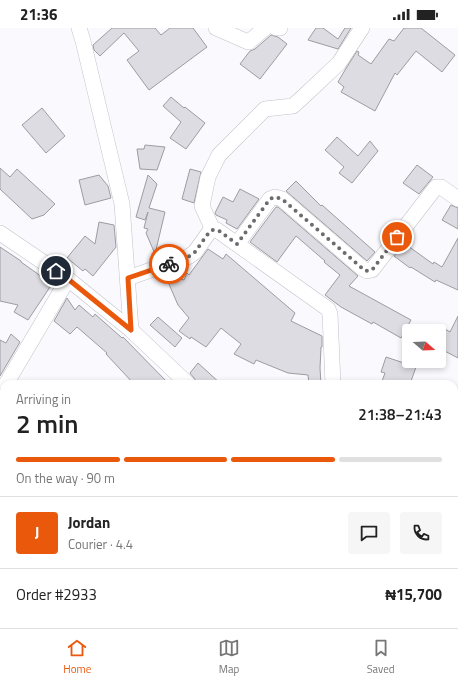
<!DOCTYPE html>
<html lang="en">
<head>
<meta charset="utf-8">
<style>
	:root { --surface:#fff; --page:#f6f6f6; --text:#222; --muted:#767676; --line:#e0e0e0; --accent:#ea580c }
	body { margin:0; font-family:"Titillium Web",sans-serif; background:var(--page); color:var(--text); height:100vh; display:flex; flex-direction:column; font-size:15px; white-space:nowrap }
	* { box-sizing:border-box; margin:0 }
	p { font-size:13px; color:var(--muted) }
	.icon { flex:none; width:22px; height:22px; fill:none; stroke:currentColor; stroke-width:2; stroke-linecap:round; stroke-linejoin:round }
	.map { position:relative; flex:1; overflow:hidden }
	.drawer { position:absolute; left:0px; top:352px; width:458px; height:248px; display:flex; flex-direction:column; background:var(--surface); border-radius:12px 12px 0 0; box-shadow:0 2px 6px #0003 }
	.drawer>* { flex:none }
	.needle { width:26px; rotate:109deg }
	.controls { position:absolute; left:402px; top:296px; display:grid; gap:8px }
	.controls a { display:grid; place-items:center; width:44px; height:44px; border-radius:4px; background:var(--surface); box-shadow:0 2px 6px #0003; font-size:20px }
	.pin { position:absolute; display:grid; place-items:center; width:34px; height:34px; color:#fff; margin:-17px; border:2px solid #fff; border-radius:50%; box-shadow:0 1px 4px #0007 }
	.courier { position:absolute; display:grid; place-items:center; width:40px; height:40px; margin:-20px; border:3px solid #ea580c; border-radius:50%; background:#fff; color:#222; box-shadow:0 1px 5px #0007 }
	.headline em { font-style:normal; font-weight:600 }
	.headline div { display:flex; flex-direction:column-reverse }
	.headline { display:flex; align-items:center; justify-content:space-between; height:68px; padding:0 16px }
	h1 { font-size:26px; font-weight:600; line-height:30px }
	.bar { display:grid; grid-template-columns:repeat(4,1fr); gap:6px 4px; align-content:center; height:48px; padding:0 16px }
	.bar i { height:5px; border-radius:3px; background:var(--line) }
	.bar .current { background:var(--accent) }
	.bar p { grid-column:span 4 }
	.line { display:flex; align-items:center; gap:10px; padding:0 16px; border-top:1px solid var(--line) }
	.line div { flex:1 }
	.round { display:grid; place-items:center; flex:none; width:42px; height:42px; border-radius:4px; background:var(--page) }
	.status { display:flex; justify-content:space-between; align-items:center; height:28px; padding:0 20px; background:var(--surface); direction:ltr }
	.status svg { height:11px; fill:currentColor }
	.tab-bar { display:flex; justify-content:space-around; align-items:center; height:56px; border-top:1px solid var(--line); background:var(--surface); font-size:11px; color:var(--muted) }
	.tab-bar a { display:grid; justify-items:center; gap:2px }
	.tab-bar .current { color:var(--accent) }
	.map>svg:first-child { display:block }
	.building { fill:#dcdce2; stroke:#9c9ca1 }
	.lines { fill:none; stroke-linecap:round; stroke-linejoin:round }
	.minor-casing { stroke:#c2c2c8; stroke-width:16 }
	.minor { stroke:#fff; stroke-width:15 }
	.done { stroke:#6c6c6f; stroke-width:4; stroke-dasharray:0 7.2 }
	.route { stroke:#ea580c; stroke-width:5 }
</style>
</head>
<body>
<div class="status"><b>21:36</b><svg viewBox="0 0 49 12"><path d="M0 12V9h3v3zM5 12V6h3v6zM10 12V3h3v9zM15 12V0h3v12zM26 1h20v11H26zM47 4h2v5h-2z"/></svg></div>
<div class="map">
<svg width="458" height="600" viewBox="0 0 458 600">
	<rect width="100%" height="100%" fill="#f9f9fe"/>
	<g class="building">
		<polygon points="112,0 155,0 161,7 170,0 193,0 207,19 149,62 127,32 139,23 124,5 100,28 94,22 93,17"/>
		<polygon points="316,0 323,0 338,11 345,0 351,0 338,21 308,12"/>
		<polygon points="404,0 421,0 455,27 442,44 416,23 397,47 395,45 375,83 341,64 344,59 338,54 345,42 357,23 359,24 358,27 371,36 389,11 394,13"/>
		<polygon points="271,7 278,9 287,16 260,51 240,36 250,23 255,21"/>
		<polygon points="171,69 184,80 185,79 205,95 186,121 170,110 181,94 163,78"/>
		<polygon points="42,80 65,108 46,125 22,97"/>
		<polygon points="337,109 358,128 370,113 378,123 352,155 339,145 344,139 325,122"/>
		<polygon points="145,117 165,119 157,142 140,141 137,121 144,121"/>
		<polygon points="417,137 433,149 419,166 403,155"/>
		<polygon points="0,140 10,149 17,141 55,176 44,187 32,191 0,161"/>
		<polygon points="190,141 201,144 194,175 182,171"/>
		<polygon points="99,147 108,158 111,170 85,177 79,152"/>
		<polygon points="148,147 157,156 149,180 165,184 155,226 146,205 148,201 144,200 148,184 145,192 136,189"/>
		<polygon points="296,153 321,178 322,177 375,224 367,233 286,163"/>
		<polygon points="240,161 259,171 237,201 226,195 227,192 216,187 215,185 223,169 233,174"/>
		<polygon points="451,177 458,180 458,201 442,192"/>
		<polygon points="276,179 278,179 358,248 349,258 411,292 401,310 373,294 372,296 341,279 325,267 340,247 324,234 325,233 296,208 277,234 250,214"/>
		<polygon points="99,194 114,197 116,219 93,248 85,241 83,243 67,230 85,208 95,216"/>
		<polygon points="458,210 458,262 436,252 435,254 411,239 410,240 394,228 404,215 433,236 434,234 442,239"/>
		<polygon points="0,219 21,233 21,234 52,256 28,292 14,284 18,277 0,273"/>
		<polygon points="208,221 223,231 226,226 295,285 291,293 322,308 322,319 321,319 320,340 321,356 309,356 308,347 288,345 256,332 254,336 234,326 241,316 221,300 206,319 191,309 190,311 179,303 189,290 178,277 165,247 167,246 184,252 187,245 189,247"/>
		<polygon points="67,270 75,282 79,277 93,289 95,286 122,310 123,309 169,356 134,356 106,326 107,325 77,299 70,306 54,293"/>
		<polygon points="458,288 458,330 439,320 439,311 445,301 450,304"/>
		<polygon points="158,289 182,310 175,319 150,297"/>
		<polygon points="11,306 20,314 0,348 0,312 6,315"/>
		<polygon points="386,329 416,339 410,356 381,356 385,345 381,344"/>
		<polygon points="198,335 221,356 197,356 196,353 194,350 190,345"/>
	</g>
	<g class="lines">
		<defs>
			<g id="minor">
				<polyline points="79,0 83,13 122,176 131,302"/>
				<polyline points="216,0 248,14 249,14 265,0"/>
				<polyline points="276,0 280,0"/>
				<polyline points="0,205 68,251 131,302 188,356"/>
				<polyline points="237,216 270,171 275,169 282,171 362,240 367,243 372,242 436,159 441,159 458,171"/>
				<polyline points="128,250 188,229 195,224 210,203 213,202"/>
				<polyline points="6,356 68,251"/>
				<polyline points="333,356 330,286 328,281 217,202 213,202 202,178 208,149 219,127 265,81 293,78 304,68 339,35 362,0"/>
				<polyline points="454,485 458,481"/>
				<polyline points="454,572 458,574"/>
				<polyline points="313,600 318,596"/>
			</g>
		</defs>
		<use href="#minor" class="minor-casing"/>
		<use href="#minor" class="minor"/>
	</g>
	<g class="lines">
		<polyline class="done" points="169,236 188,229 195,224 210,203 213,202 218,202 237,216 270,171 275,169 282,171 362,240 366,243 372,242 397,209"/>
		<polyline class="route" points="56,243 68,251 131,302 128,250 169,236"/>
	</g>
</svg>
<div class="controls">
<a><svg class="needle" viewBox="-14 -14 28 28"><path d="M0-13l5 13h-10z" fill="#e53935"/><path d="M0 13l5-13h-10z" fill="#767676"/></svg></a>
</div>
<div class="pin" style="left:397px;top:209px;background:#ea580c"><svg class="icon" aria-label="bag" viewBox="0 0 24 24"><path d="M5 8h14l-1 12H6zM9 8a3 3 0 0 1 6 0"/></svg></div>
<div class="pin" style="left:56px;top:243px;background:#1f2937"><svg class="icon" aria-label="home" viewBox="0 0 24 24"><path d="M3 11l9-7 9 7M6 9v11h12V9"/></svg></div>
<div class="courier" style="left:169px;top:236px"><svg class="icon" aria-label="bike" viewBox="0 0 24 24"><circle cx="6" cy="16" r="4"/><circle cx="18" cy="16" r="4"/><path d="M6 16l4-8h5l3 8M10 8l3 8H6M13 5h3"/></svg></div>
<section class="drawer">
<div class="headline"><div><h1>2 min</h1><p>Arriving in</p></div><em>21:38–21:43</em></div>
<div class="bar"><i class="current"></i><i class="current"></i><i class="current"></i><i></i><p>On the way · 90 m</p></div>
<div class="line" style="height:72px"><b class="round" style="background:var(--accent);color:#fff">J</b><div><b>Jordan</b><p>Courier · 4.4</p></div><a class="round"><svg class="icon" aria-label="chat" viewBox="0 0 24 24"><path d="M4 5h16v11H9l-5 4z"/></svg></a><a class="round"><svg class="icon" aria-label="phone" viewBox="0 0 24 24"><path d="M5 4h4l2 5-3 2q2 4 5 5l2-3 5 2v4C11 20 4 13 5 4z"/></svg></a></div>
<div class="line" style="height:52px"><div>Order #2933</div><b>₦15,700</b></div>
</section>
</div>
<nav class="tab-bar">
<a class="current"><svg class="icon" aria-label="home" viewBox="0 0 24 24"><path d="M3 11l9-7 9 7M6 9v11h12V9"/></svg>Home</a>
<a><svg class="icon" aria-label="map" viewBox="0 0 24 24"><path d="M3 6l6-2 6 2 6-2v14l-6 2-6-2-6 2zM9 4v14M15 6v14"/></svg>Map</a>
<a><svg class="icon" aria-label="saved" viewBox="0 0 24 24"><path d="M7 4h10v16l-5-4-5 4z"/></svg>Saved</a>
</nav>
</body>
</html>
